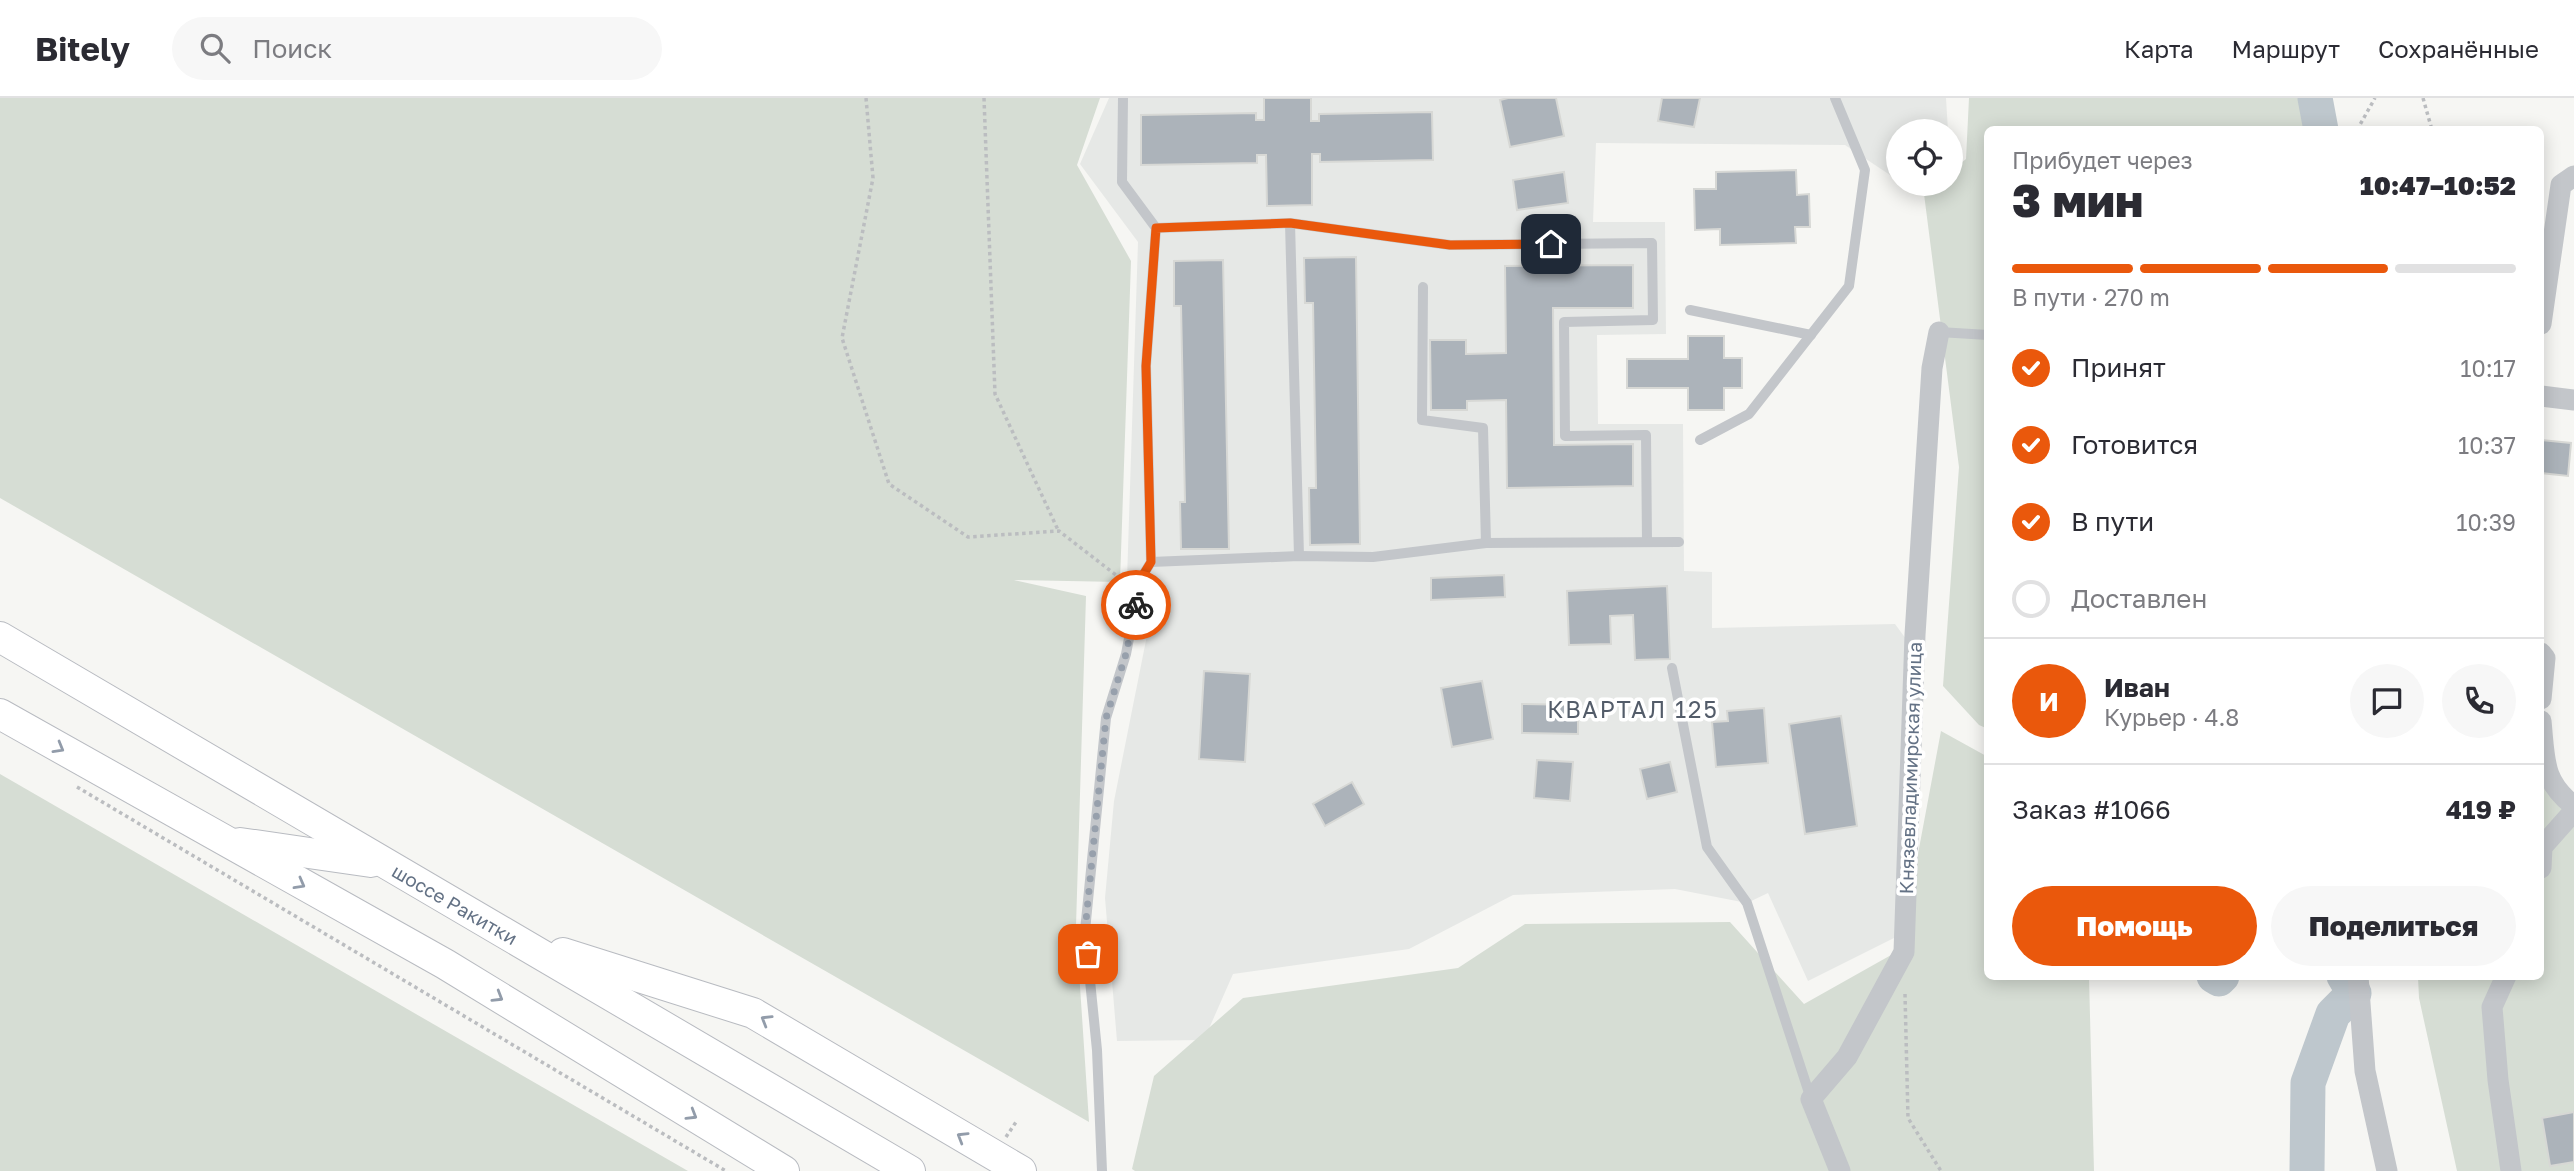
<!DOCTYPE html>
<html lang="ru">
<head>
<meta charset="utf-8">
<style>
	:root { --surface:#fff; --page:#f7f7f7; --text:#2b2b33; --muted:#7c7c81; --line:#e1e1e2; --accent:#ea580c }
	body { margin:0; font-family:"Golos Text",sans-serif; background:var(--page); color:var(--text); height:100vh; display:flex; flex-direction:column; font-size:26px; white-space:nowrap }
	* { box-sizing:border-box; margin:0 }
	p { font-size:23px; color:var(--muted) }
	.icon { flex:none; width:38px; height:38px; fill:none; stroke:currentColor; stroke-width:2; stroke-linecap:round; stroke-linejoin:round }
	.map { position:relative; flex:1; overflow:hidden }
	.panel { position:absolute; left:1984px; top:28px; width:560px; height:854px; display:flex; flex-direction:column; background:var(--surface); border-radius:10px; box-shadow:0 4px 18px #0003 }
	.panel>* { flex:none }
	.buttons { position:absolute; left:1886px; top:21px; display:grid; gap:14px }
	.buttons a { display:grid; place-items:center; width:77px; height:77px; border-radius:50%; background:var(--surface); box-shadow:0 4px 18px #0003; font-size:35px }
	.pin { position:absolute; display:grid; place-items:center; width:60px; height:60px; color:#fff; margin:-30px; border-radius:14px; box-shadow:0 4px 10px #0006 }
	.courier { position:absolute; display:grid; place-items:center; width:70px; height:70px; margin:-35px; border:5px solid #ea580c; border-radius:50%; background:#fff; color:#222; box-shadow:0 2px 9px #0007 }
	.summary em { font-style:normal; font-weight:800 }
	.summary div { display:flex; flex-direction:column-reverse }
	.summary { display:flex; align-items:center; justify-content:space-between; height:119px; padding:0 28px }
	h1 { font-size:46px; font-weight:800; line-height:52px }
	.bar { display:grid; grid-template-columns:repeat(4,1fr); gap:10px 7px; align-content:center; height:84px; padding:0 28px }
	.bar i { height:9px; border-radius:5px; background:var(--line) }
	.bar .current { background:var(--accent) }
	.bar p { grid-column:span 4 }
	.line { display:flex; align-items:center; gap:18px; padding:0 28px; border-top:2px solid var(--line) }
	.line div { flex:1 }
	.round { display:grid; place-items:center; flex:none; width:74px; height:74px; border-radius:37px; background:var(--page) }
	ol { padding:0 28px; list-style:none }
	li { display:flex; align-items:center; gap:21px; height:77px }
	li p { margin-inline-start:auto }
	li .icon { padding:7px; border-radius:50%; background:var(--accent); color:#fff; stroke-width:4 }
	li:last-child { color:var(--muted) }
	li i { width:38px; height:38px; border:4px solid var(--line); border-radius:50% }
	.action { display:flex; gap:14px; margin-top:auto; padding:14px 28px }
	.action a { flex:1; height:80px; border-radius:42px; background:var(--accent); color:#fff; font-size:28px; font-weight:800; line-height:80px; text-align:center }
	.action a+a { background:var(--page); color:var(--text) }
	header { display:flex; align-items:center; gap:42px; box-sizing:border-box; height:98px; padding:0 35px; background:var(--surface); border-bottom:2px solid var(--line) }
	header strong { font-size:33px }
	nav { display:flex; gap:38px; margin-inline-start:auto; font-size:24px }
	.search { width:490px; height:63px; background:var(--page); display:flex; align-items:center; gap:18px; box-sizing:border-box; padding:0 24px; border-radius:38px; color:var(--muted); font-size:26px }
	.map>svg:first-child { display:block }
	.built { fill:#e6e8e6 }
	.green { fill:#d6ddd4 }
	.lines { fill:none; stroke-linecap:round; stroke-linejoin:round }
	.river { stroke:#bec7cd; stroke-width:35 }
	.building { fill:#acb3ba; stroke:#d7d8d5; stroke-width:2 }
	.secondary-casing { stroke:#b8bbc1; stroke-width:32 }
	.path { stroke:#bbbdc0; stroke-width:3.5; stroke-dasharray:3.5 3.5; stroke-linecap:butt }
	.lane { stroke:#c3c6ca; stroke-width:10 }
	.street { stroke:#c3c6ca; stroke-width:21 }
	.secondary { stroke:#fff; stroke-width:30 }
	.oneway { stroke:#929caa }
	.done { stroke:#97a0ac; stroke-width:7; stroke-dasharray:0 12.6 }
	.route { stroke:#ea580c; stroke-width:9 }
	.labels { text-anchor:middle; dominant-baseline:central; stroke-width:7; stroke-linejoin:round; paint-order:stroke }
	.street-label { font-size:19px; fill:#647285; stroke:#fff }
	.quarter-label { font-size:23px; letter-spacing:2px; fill:#535c69; stroke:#fff }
</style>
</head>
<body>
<header>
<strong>Bitely</strong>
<div class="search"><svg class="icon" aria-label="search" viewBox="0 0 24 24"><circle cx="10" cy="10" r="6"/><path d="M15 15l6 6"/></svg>Поиск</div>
<nav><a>Карта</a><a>Маршрут</a><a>Сохранённые</a></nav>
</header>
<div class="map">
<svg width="2574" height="1073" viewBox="0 0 2574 1073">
	<rect width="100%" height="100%" fill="#f6f6f3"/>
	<polygon class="built" points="1109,0 1946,0 1948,33 1899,33 1899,83 1845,47 1596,45 1593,124 1665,124 1666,236 1597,237 1598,326 1683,326 1684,473 1712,474 1712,530 1895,526 1909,545 1898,838 1808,883 1768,795 1747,805 1675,791 1513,797 1409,851 1233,876 1204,942 1117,943 1105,800 1114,703 1158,482 1127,482 1138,144 1080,66"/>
	<g class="green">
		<polygon points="0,0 1100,0 1077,67 1131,163 1120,484 1014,482 1086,498 1076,828 1089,1024 0,400"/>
		<polygon points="1969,0 2301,0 2306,31 1988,32 1988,631 1979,627 1943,588 1959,369 1924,96 1937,86 1951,86 1951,73 1966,61"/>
		<polygon points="1941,633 1988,659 1988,878 2089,879 2094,1073 1135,1073 1132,1071 1154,978 1243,900 1458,870 1525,826 1730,824 1804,906 1900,852"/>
		<polygon points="0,676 688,1073 0,1073"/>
		<polygon points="2541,679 2574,696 2574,1073 2457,1073 2419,900 2418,879 2541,878"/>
	</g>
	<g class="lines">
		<g class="river">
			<polyline points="2315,0 2321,32"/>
			<polyline points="2214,878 2219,881 2222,878"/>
			<polyline points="2307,1073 2308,985 2333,916 2354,895 2344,878"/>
		</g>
	</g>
	<g class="building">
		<polygon points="1264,0 1311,0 1311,23 1319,23 1319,16 1432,14 1433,62 1320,64 1320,56 1312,56 1312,107 1267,108 1266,57 1257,57 1257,65 1141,67 1141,17 1256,15 1256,22 1264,22"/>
		<polygon points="1508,0 1556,0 1564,38 1510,49 1500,2"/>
		<polygon points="1662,0 1700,0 1694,29 1658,23"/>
		<polygon points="1796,72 1797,97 1809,96 1810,129 1795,129 1796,145 1720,147 1720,131 1695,132 1694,91 1716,91 1716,74"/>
		<polygon points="1564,74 1568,105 1517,112 1513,82"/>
		<polygon points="1356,159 1360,446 1310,447 1309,390 1316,390 1313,205 1305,205 1304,160"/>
		<polygon points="1223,162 1229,451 1181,451 1180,404 1185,404 1181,208 1174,208 1174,163"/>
		<polygon points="1633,167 1633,210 1553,210 1554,347 1633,346 1633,388 1507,390 1506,302 1467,303 1467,312 1431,312 1430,242 1466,242 1466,256 1506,255 1505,168"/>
		<polygon points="1688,238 1724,238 1724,260 1742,260 1742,290 1724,290 1724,312 1688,312 1688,290 1627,290 1627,261 1688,261"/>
		<polygon points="2541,342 2571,345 2568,378 2541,375"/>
		<polygon points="1504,477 1505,499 1431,502 1431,480"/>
		<polygon points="1667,488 1670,561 1635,562 1633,517 1610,518 1611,546 1569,547 1567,493"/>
		<polygon points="1204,573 1250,576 1245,664 1199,661"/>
		<polygon points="1482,583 1493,641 1452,649 1441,590"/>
		<polygon points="1522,606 1578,607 1578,636 1522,635"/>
		<polygon points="1764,610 1768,665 1716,669 1712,624 1728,623 1727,613"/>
		<polygon points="1841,618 1857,728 1805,736 1789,626"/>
		<polygon points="1537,662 1573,664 1570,703 1534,700"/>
		<polygon points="1670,664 1677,694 1647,701 1640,671"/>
		<polygon points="1352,684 1364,706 1325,728 1313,706"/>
		<polygon points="2574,1014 2574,1064 2550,1068 2542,1020"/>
	</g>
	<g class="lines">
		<defs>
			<g id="secondary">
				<polyline points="0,539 910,1073"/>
				<polyline points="0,616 445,866 784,1073"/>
				<polyline points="240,745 371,764"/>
				<polyline points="563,855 753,915 1021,1073"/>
			</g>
		</defs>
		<use href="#secondary" class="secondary-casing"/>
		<g class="path">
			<polyline points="866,0 873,80 842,240 889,386 968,439 1059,433 1125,484"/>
			<polyline points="984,0 995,296 1058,432"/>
			<polyline points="2423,0 2432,32"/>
			<polyline points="2357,32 2375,0"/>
			<polyline points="77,689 726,1073"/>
			<polyline points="1905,896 1908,1020 1941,1073"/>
			<polyline points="1006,1039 1016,1024"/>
		</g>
		<g class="lane">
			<polyline points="1290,125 1299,458"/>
			<polyline points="1156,130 1290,125 1450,147 1652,145 1653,222 1564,224 1565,338 1646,337 1647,444"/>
			<polyline points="1423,189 1422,322 1483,330 1486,445"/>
			<polyline points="1690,212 1811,237"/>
			<polyline points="1939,234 1988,237"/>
			<polyline points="1700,342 1749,316 1849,188 1865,72 1835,0"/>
			<polyline points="1151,464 1299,458 1373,459 1486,445 1679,444"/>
			<polyline points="1672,570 1707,749 1747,805 1811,1001"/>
			<polyline points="1102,1073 1097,952 1085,833 1106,620 1126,556 1140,482 1151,464 1146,268 1156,130 1122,84 1123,0"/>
		</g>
		<g class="street">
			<polyline points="2541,226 2561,87 2574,78"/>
			<polyline points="2541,298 2574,302"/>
			<polyline points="2541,555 2545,560 2541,601"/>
			<path d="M2541,623c4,39 1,60 33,85"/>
			<polyline points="2541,770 2542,749 2574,713"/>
			<polyline points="2358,878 2365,973 2387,1073"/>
			<polyline points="2506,878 2492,909 2498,982 2511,1073"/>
			<polyline points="1840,1073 1811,1001 1847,959 1904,854 1915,537 1932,270 1939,234"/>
		</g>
		<use href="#secondary" class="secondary"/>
	</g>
	<defs><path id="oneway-chevron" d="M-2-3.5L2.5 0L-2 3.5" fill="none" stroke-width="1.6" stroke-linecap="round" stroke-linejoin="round" transform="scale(1.75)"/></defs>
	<g class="oneway">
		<use href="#oneway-chevron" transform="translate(59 650) rotate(30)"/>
		<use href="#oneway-chevron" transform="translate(300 786) rotate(29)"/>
		<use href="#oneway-chevron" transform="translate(498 899) rotate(31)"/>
		<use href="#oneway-chevron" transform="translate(766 922) rotate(-149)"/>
		<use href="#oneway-chevron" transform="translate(692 1017) rotate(31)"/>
		<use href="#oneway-chevron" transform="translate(962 1039) rotate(-149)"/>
	</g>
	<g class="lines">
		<polyline class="done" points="1088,856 1085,833 1106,620 1126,556 1136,507"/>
		<polyline class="route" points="1136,507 1140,482 1151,464 1146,268 1156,130 1290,125 1450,147 1551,146"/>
	</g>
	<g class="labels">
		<g class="street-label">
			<text transform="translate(1910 670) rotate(-88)">Князевладимирская улица</text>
			<text transform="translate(455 806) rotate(30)">шоссе Ракитки</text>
		</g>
		<g class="quarter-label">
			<text x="1633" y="611">КВАРТАЛ 125</text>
		</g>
	</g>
</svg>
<div class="buttons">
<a><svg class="icon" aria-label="locate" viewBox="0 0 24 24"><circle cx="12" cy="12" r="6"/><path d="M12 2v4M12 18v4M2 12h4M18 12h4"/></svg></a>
</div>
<div class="pin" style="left:1088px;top:856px;background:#ea580c"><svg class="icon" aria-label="bag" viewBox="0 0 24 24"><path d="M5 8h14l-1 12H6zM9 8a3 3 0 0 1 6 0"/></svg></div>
<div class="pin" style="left:1551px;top:146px;background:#1f2937"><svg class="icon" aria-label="home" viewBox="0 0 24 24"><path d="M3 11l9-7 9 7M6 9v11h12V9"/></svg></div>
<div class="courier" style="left:1136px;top:507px"><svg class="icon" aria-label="bike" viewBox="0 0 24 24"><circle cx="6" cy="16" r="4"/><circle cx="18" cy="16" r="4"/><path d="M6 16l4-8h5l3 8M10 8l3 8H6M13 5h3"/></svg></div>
<section class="panel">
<div class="summary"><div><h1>3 мин</h1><p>Прибудет через</p></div><em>10:47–10:52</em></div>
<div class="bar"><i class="current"></i><i class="current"></i><i class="current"></i><i></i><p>В пути · 270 m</p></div>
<ol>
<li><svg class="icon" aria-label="check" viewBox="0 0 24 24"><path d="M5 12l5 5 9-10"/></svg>Принят<p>10:17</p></li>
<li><svg class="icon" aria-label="check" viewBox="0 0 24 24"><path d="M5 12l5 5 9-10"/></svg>Готовится<p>10:37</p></li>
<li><svg class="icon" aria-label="check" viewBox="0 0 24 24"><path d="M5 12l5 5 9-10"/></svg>В пути<p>10:39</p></li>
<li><i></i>Доставлен</li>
</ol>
<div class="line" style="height:126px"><b class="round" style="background:var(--accent);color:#fff">И</b><div><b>Иван</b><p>Курьер · 4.8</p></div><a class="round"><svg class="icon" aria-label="chat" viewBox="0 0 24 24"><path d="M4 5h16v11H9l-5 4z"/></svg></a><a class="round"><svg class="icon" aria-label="phone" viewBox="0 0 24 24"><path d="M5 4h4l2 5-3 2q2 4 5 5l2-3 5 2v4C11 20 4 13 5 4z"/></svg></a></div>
<div class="line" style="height:91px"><div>Заказ #1066</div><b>419 ₽</b></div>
<div class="action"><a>Помощь</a><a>Поделиться</a></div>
</section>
</div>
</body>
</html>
